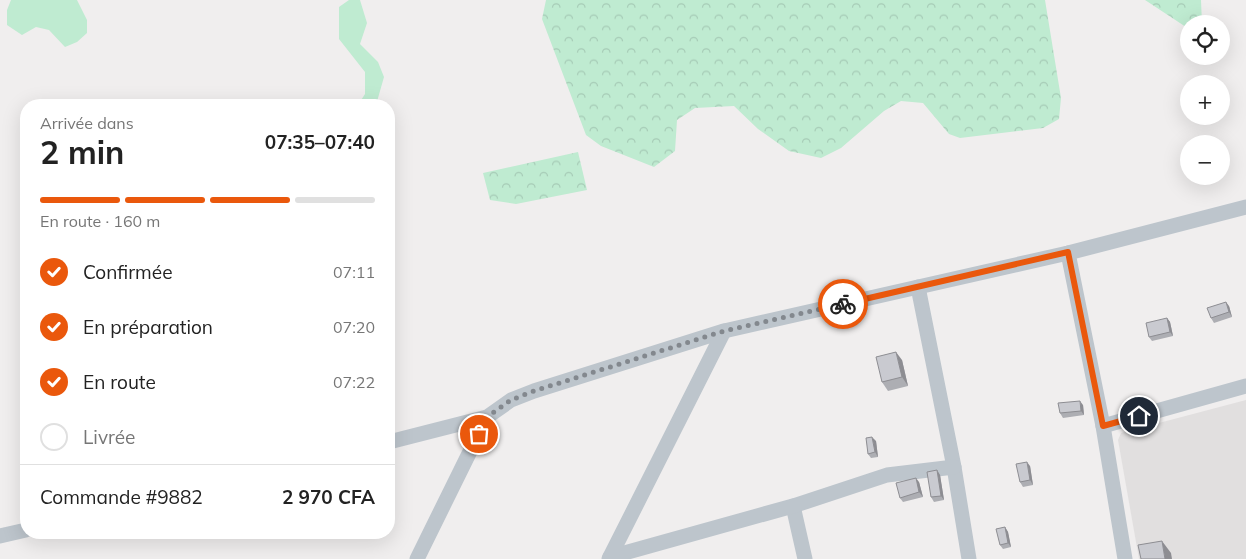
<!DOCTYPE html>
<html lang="fr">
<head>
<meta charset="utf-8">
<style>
	:root { --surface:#fff; --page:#f6f6f6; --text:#222; --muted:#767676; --line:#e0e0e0; --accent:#ea580c }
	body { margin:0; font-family:Mulish,sans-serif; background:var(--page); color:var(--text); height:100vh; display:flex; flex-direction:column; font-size:19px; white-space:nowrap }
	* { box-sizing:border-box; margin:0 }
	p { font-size:16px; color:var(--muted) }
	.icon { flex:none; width:28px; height:28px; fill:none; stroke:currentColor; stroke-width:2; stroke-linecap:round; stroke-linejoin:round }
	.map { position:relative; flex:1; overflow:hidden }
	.sheet { position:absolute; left:20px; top:99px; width:375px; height:440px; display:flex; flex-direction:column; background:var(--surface); border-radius:20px; box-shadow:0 5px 20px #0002 }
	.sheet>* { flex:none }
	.controls { position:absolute; left:1180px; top:15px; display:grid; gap:10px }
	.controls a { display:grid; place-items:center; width:50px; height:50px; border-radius:50%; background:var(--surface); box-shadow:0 5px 20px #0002; font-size:25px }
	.pin { position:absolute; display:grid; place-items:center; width:42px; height:42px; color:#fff; margin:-21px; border:2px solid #fff; border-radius:50%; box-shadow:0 1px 5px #0007 }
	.courier { position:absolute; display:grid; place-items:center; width:50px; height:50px; margin:-25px; border:4px solid #ea580c; border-radius:50%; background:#fff; color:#222; box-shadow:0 1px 6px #0007 }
	.summary em { font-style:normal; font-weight:700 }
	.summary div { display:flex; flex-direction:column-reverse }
	.summary { display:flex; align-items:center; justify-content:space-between; height:85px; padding:0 20px }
	h1 { font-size:32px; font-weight:700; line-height:38px }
	.bar { display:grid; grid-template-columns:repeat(4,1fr); gap:8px 5px; align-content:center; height:60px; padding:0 20px }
	.bar i { height:6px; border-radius:4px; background:var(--line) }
	.bar .selected { background:var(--accent) }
	.bar p { grid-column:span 4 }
	.line { display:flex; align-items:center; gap:12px; padding:0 20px; border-top:1px solid var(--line) }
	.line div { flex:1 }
	ol { padding:0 20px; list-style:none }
	li { display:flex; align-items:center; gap:15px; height:55px }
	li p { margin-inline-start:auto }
	li .icon { padding:5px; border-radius:50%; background:var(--accent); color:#fff; stroke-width:4 }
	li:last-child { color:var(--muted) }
	li i { width:28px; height:28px; border:2px solid var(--line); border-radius:50% }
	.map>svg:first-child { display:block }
	.education { fill:#e1dfdf }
	.grass { fill:#bfebd1 }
	.forest { fill:url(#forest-crowns) }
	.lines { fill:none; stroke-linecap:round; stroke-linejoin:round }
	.street { stroke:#bdc5cc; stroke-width:15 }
	.wall { fill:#adaeb3 }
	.shaded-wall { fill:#8d8d92 }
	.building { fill:#c9cad0; stroke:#8d8d92 }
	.done { stroke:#83888e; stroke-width:5; stroke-dasharray:0 9 }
	.route { stroke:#ea580c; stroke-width:6 }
</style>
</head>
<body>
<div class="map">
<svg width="1246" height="559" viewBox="0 0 1246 559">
	<defs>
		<pattern id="forest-crowns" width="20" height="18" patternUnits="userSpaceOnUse" patternTransform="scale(1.25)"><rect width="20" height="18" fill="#bfebd1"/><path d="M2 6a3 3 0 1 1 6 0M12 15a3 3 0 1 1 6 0" fill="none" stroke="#a6cbb6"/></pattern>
	</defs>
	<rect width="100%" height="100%" fill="#f0eeee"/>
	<polygon class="education" points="1246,400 1246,559 1139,559 1118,440 1121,433"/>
	<g class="grass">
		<polygon points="11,0 77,0 87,20 87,33 77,42 65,47 49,30 36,27 22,35 7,25 7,10"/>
		<polygon points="349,0 360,0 367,23 360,44 378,62 384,77 376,105 358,105 365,94 365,72 339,39 339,7"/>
	</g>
	<g class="forest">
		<polygon points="546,0 1045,0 1061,98 1059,119 1043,128 960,138 949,134 923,103 901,101 884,111 841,148 821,158 789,151 758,129 734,106 695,108 677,120 675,151 654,167 601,146 586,135 542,19"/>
		<polygon points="1145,0 1201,0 1202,24 1189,24 1189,29"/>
		<polygon points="578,152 587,190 516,204 490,200 483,173"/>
	</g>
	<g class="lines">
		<g class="street">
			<polyline points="1068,253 1103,426 1125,559"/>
			<polyline points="918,287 954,467 969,559"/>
			<polyline points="1103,426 1246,386"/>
			<polyline points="389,442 487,417 511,400 534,391 724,331 1068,253 1246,207"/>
			<polyline points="793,506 805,559"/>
			<polyline points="0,536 26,530"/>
			<polyline points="610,557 793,506 887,475 954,467"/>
			<polyline points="417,559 487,417"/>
			<polyline points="609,559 724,331"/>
		</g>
	</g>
	<g class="wall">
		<polygon points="1229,306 1232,317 1214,323 1211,318"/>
		<polygon points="1167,318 1170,322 1173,336 1152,341 1149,337"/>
		<polygon points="902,360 908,386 888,391 882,382"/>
		<polygon points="1083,405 1084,415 1063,418 1060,413"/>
		<polygon points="876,441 878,457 871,458 868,454"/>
		<polygon points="1030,466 1033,485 1023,487 1020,482"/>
		<polygon points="937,470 940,475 944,500 934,502 931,497"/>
		<polygon points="919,482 923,497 903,502 900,498"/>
		<polygon points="1005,527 1008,532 1011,547 1003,549 1000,545"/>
	</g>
	<g class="shaded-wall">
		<polygon points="1226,302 1229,306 1232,317 1229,312"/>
		<polygon points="1167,318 1170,322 1173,336 1170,332"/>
		<polygon points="896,352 902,360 908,386 902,377"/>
		<polygon points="1080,401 1083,405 1084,415 1081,411"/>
		<polygon points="872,437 876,441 878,457 875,452"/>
		<polygon points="1027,462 1030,466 1033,485 1030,480"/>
		<polygon points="937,470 940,475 944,500 941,496"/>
		<polygon points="916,478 919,482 923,497 919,492"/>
		<polygon points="1005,527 1008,532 1011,547 1008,543"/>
		<polygon points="1162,541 1171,553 1172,559 1165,559"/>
	</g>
	<g class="building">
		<polygon points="1226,302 1229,312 1211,318 1207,308"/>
		<polygon points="1167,318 1170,332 1149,337 1146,323"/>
		<polygon points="896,352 902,377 882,382 876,357"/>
		<polygon points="1080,401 1081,411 1060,413 1058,403"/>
		<polygon points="872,437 875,452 868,454 866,438"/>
		<polygon points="1027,462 1030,480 1020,482 1016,464"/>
		<polygon points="937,470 941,496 931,497 927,472"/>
		<polygon points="916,478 919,492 900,498 896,483"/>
		<polygon points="1005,527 1008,543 1000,545 996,529"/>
		<polygon points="1162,541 1165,559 1141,559 1138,545"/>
	</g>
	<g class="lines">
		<polyline class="done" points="479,434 487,417 511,400 534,391 724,331 843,304"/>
		<polyline class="route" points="843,304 1068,252 1103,426 1139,416"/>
	</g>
</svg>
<div class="controls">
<a><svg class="icon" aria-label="locate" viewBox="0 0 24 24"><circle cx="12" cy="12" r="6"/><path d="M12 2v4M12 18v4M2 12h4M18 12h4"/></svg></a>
<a>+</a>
<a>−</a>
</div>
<div class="pin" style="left:479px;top:434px;background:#ea580c"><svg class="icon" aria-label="bag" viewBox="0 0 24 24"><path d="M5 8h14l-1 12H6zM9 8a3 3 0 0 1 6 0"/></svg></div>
<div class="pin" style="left:1139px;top:416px;background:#1f2937"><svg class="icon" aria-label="home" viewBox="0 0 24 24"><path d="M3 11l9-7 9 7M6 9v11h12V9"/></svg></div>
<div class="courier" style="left:843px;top:304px"><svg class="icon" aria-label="bike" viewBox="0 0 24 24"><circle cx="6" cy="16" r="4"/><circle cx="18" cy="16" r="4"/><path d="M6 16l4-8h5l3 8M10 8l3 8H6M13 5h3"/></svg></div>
<section class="sheet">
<div class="summary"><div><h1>2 min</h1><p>Arrivée dans</p></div><em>07:35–07:40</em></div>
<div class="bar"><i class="selected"></i><i class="selected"></i><i class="selected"></i><i></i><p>En route · 160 m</p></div>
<ol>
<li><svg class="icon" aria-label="check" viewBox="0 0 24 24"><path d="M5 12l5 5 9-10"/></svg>Confirmée<p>07:11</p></li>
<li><svg class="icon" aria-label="check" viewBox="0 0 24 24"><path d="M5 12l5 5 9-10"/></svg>En préparation<p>07:20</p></li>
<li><svg class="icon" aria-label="check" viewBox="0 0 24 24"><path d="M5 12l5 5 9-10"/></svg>En route<p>07:22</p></li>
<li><i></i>Livrée</li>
</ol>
<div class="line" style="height:65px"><div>Commande #9882</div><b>2 970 CFA</b></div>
</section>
</div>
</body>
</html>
